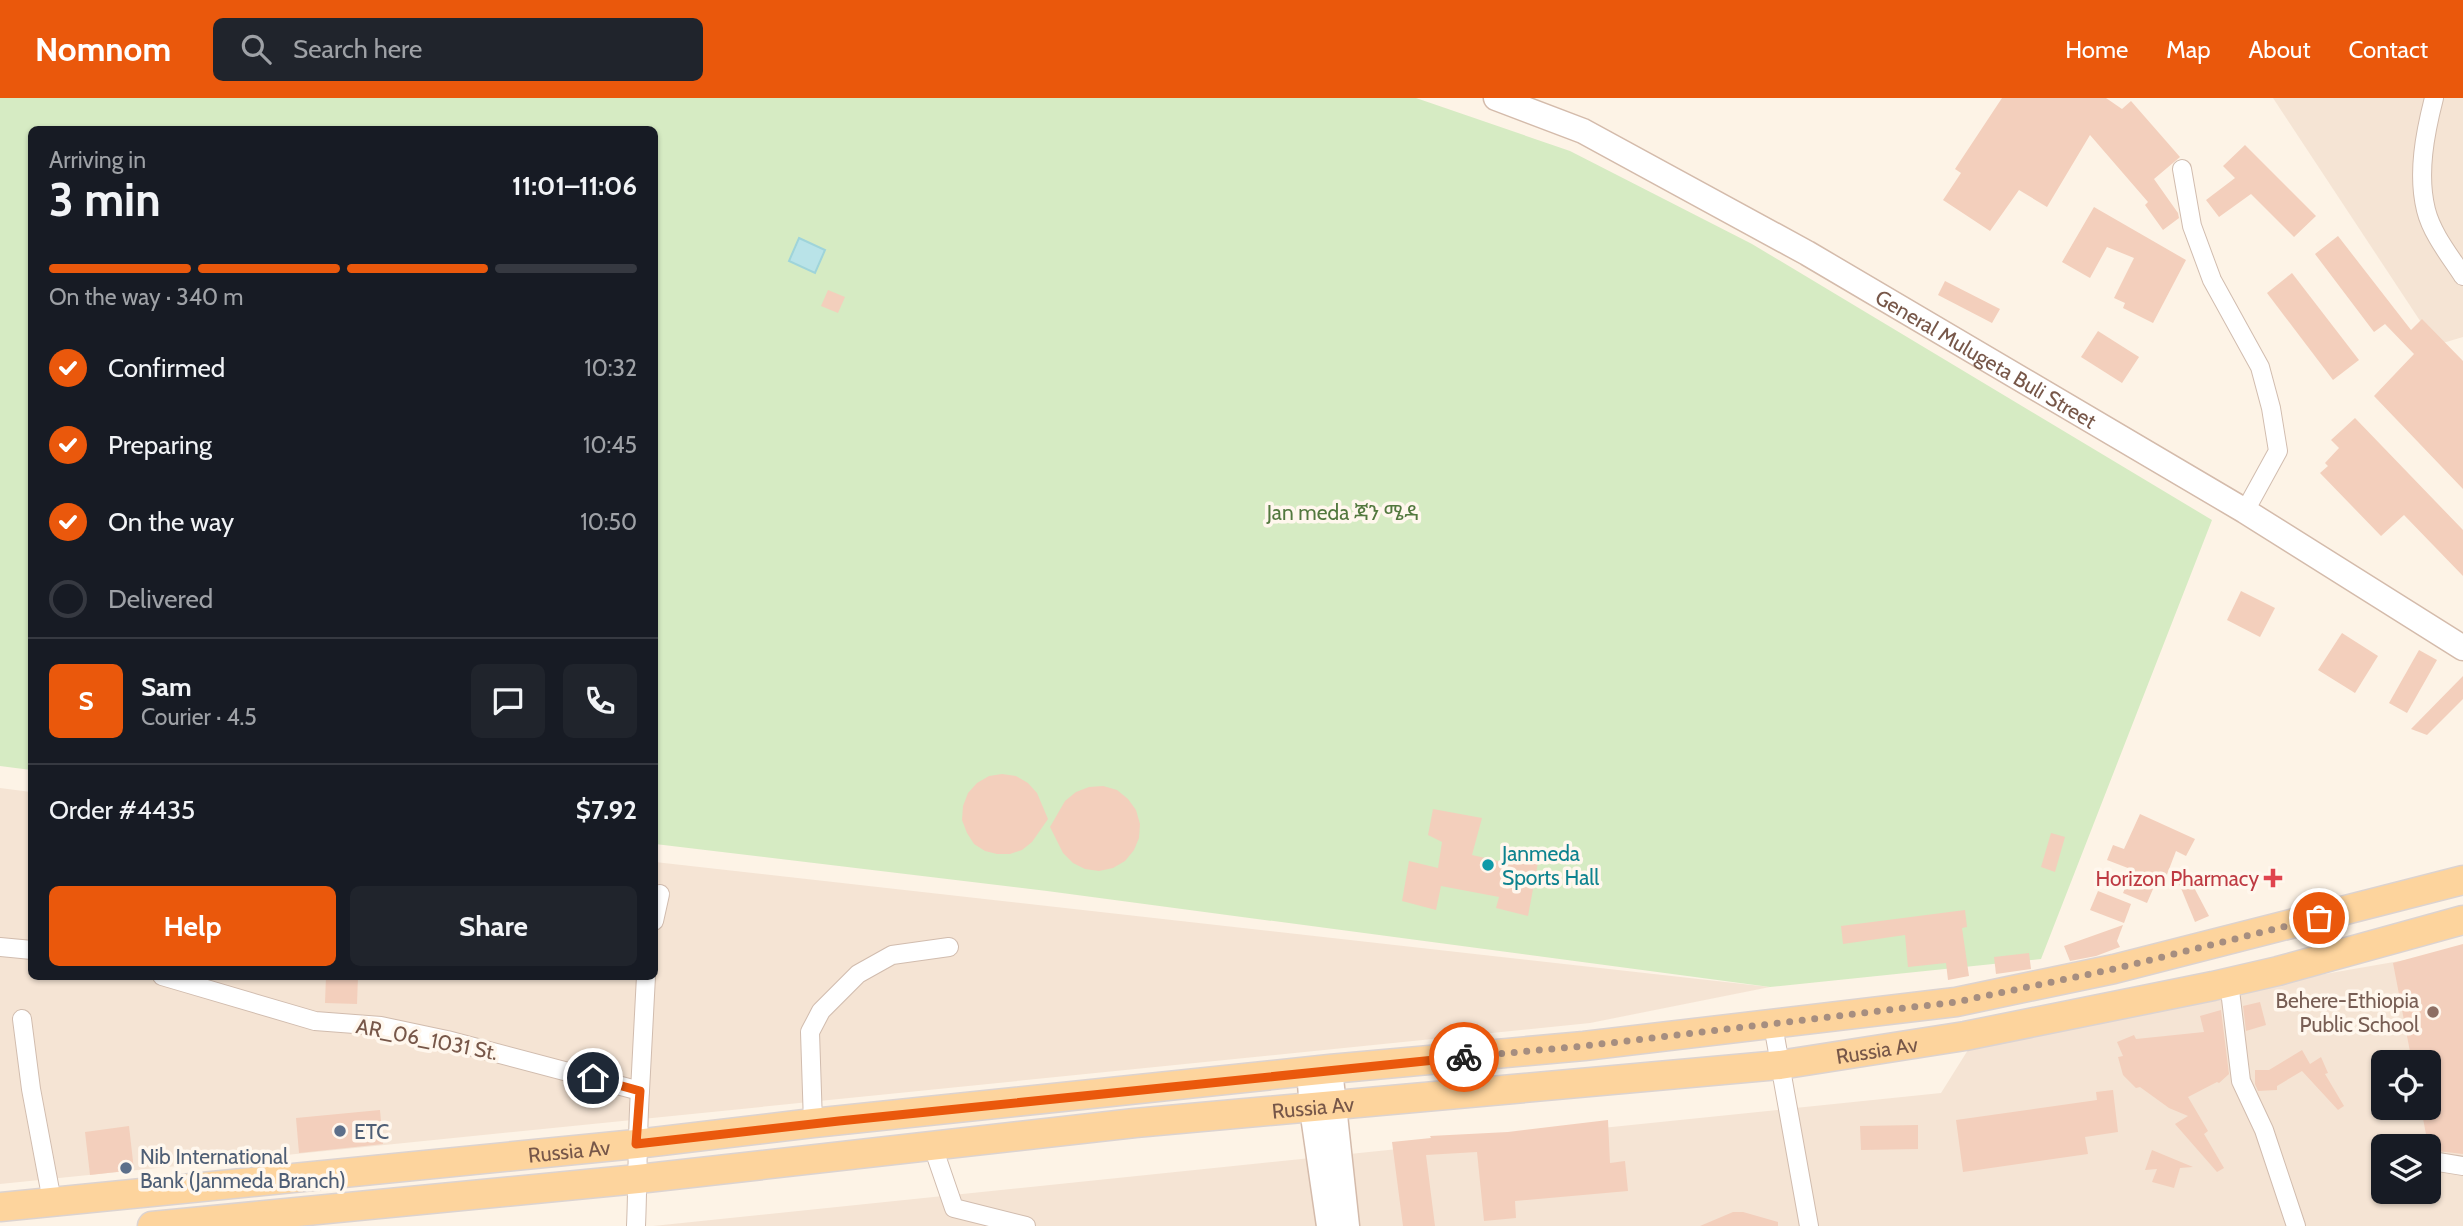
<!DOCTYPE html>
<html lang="en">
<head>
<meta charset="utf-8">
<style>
	:root { --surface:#171b24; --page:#20242c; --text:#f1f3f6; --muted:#9ea1a6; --line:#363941; --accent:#ea580c }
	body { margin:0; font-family:Cabin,"Noto Sans Ethiopic",sans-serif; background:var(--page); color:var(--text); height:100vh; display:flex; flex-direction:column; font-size:26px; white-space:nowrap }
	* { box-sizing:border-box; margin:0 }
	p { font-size:23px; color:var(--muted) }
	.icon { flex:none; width:38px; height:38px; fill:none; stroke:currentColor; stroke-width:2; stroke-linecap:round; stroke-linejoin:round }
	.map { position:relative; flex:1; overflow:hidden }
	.side { position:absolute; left:28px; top:28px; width:630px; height:854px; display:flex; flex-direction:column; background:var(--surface); border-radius:10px; box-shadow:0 2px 5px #0004 }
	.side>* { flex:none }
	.buttons { position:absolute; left:2371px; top:952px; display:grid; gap:14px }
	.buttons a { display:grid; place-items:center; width:70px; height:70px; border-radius:10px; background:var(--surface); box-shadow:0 2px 5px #0004; font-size:35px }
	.pin { position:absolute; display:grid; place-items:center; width:60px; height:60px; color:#fff; margin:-30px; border:4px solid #fff; border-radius:50%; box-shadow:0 2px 7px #0007 }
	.courier { position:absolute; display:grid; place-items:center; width:70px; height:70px; margin:-35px; border:5px solid #ea580c; border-radius:50%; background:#fff; color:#222; box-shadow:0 2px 9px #0007 }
	.headline em { font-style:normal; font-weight:700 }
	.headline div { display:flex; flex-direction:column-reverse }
	.headline { display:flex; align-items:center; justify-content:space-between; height:119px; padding:0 21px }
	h1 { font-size:46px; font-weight:700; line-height:52px }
	.bar { display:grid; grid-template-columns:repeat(4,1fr); gap:10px 7px; align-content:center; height:84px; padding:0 21px }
	.bar i { height:9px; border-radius:5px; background:var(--line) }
	.bar .on { background:var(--accent) }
	.bar p { grid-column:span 4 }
	.line { display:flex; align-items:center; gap:18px; padding:0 21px; border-top:2px solid var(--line) }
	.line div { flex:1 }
	.round { display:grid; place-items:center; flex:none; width:74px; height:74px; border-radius:10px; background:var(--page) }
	ol { padding:0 21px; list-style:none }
	li { display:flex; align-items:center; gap:21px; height:77px }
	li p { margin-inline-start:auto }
	li .icon { padding:7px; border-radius:50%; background:var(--accent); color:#fff; stroke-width:4 }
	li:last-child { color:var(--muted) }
	li i { width:38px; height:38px; border:4px solid var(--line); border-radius:50% }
	.primary-button { display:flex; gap:14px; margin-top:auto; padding:14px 21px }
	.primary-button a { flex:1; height:80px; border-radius:10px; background:var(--accent); color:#fff; font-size:28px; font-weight:700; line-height:80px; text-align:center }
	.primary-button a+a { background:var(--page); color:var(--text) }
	header { display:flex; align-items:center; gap:42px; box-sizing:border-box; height:98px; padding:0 35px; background:var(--accent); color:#fff }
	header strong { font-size:33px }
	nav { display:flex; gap:38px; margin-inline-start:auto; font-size:24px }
	.search { width:490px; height:63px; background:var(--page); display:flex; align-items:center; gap:18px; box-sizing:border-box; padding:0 24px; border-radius:10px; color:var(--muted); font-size:26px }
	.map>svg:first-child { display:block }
	.residential { fill:#f5e4d4; fill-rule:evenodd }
	.green { fill:#d6ebc3 }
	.water { fill:#b9e3e8; stroke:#9fd4da; stroke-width:2 }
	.building { fill:#f3cfbc }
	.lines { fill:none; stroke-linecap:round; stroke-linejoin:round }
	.minor-casing { stroke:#d1bcae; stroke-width:20 }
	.secondary-casing { stroke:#d4bbab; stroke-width:27 }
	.primary-casing { stroke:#dcd3d0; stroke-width:31 }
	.minor { stroke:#fff; stroke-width:18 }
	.secondary { stroke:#fff; stroke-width:24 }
	.primary { stroke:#fdd49d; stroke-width:28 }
	.done { stroke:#a68e80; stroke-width:7; stroke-dasharray:0 12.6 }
	.route { stroke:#ea580c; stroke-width:9 }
	.culture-dot { fill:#0f9aa8; stroke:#fff7ed; stroke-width:2.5 }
	.health-dot { fill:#e0444e; stroke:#fff7ed; stroke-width:2.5 }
	.education-dot { fill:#8d6e63; stroke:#fff7ed; stroke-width:2.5 }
	.service-dot { fill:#5c6f8a; stroke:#fff7ed; stroke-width:2.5 }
	.labels { text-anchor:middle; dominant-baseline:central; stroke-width:7; stroke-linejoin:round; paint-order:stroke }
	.street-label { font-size:21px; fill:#775749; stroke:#fff7ed }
	.park-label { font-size:21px; fill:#52783e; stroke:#fff7ed }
	.culture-label { font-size:21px; fill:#0d838f; stroke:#fff7ed; text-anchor:start }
	.health-label { font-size:21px; fill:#be3a42; stroke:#fff7ed; text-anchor:end }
	.education-label { font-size:21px; fill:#785e54; stroke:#fff7ed; text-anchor:end }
	.service-label { font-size:21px; fill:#4e5e75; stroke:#fff7ed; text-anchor:start }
</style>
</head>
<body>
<header>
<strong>Nomnom</strong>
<div class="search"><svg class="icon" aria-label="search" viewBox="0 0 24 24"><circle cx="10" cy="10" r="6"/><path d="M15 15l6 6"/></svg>Search here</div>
<nav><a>Home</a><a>Map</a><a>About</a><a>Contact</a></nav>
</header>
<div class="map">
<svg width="2463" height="1128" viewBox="0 0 2463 1128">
	<rect width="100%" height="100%" fill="#fdf3e6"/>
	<g class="residential">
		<polygon points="2273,0 2463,0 2463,239 2436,247"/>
		<polygon points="0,690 31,694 32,878 654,878 655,764 1770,889 1590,925 0,1086"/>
		<path d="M2463,852v276h-1810l1288,-133 37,-59zM2384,964h45v46h-45zM2384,1048h45v46h-45z"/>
	</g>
	<polygon class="green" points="0,0 1416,0 1570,53 1752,146 2212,422 2041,861 1770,889 1047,793 655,746 654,32 32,32 31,672 0,668"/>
	<polygon class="water" points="799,140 825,152 815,175 789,163"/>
	<g class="building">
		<polygon points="2002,0 2106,0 2122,11 2131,3 2180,59 2154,81 2178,115 2179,120 2163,132 2145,107 2148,104 2090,37 2047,109 2019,92 1990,133 1943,102 1961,75 1955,71"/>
		<polygon points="2245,47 2316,118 2294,139 2251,96 2219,119 2206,102 2235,80 2223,68"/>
		<polygon points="2094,109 2186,162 2153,225 2123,210 2125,205 2114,200 2134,160 2107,149 2090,180 2062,164"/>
		<polygon points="2338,138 2411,232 2422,221 2463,263 2463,391 2374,298 2414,256 2385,226 2374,234 2315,156"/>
		<polygon points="2292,175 2359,262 2333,282 2267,195"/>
		<polygon points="1945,183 2000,211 1992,225 1938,197"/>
		<polygon points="828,192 845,199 838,215 821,208"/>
		<polygon points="2098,233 2139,259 2122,285 2081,259"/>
		<polygon points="2355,320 2463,432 2463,478 2404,417 2381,438 2320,375 2328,368 2325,365 2339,350 2331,342"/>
		<polygon points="2241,493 2275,510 2260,539 2227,522"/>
		<polygon points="2342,535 2378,558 2355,595 2318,572"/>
		<polygon points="2419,552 2437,562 2407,615 2389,605"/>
		<polygon points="2463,578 2463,601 2427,637 2411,631"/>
		<polygon points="1002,676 1016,678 1028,685 1037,695 1048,721 1032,744 1022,752 1010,756 997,756 985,753 974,746 967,735 962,722 963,708 968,695 977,685 989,678"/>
		<polygon points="1103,688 1117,692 1128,701 1136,712 1140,726 1139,740 1134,752 1125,763 1113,770 1099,773 1085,771 1073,765 1063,755 1050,729 1065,703 1076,694 1089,689"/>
		<polygon points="1433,711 1482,720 1472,757 1503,764 1506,753 1539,759 1528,818 1496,810 1499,799 1441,788 1436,812 1402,803 1409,763 1438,770 1442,744 1428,737"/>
		<polygon points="2140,716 2195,741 2186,758 2176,753 2166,779 2159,777 2147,805 2123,795 2133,772 2107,762 2113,747 2124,751"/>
		<polygon points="2051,735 2065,739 2055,774 2041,769"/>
		<polygon points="2188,778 2209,818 2195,824 2178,783"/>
		<polygon points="2098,793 2131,806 2124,825 2090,812"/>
		<polygon points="1965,812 1967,829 1962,830 1969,878 1948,882 1946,865 1908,869 1905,837 1843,846 1841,828"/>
		<polygon points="2123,827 2117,843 2120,849 2096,858 2070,863 2064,848"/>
		<polygon points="2463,846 2463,1056 2429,1052 2421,1010 2429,1010 2429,964 2412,964 2393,865"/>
		<polygon points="2029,855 2031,871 1996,876 1994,859"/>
		<polygon points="326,878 358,878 357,906 325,905"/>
		<polygon points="2260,904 2266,927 2246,933 2243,908"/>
		<polygon points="2221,912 2229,976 2219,985 2217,984 2188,999 2208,1033 2204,1036 2224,1070 2217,1074 2175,1026 2188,1018 2169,1010 2140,989 2136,990 2123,977 2118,959 2123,958 2117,944 2134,937 2136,941 2204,934 2200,918"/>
		<polygon points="2302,952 2310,966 2321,959 2328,975 2325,976 2344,1008 2338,1012 2302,973 2277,988 2277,992 2258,993 2255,986 2255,972 2269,972"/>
		<polygon points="2113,992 2118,1034 2085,1039 2088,1056 1963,1074 1956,1022 2097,1002 2096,994"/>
		<polygon points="380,1012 383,1046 299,1055 296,1020"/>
		<polygon points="1608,1022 1610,1065 1625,1063 1628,1093 1515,1103 1516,1120 1484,1123 1477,1054 1426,1057 1435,1128 1403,1128 1392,1044 1431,1040 1430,1038 1508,1034"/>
		<polygon points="1918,1027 1918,1051 1861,1052 1860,1028"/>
		<polygon points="129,1028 134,1072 90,1077 85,1034"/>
		<polygon points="2152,1052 2193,1069 2180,1070 2174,1090 2152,1084 2157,1071 2145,1072"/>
		<polygon points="1733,1114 1743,1114 1778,1124 1778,1128 1700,1128"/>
	</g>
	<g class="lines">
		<defs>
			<g id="minor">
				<path d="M2434,0c-9,35 -17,76 -8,112 6,24 24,46 37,66"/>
				<polyline points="2182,71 2192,128 2212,182 2260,269 2271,310 2278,353 2245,413"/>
				<polyline points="654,823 660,796"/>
				<polyline points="0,849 32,852"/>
				<path d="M162,878l153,45 66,5 66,14 193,51c-3,45 -2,90 -4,135"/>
				<polyline points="2229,884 2241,983 2264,1032 2296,1128"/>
				<polyline points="22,921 31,991 52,1103"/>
				<polyline points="1773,927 1809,1128"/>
				<polyline points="640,993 646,878"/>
				<polyline points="813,1025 810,934 821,913 858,876 892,857 949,849"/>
				<polyline points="933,1049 954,1110 1026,1128"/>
				<polyline points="2432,1063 2463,1068"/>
			</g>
			<g id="secondary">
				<path id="s1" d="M1496,0l87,33 224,122 438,258 218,137"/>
				<polyline points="1330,971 1347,1128"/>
				<polyline points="1309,973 1312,1011 1329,1128"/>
			</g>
			<g id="primary">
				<path id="s2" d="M0,1109l636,-63 177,-21 517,-54 254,-23 372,-44 158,-33 349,-89"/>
				<path id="s3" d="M152,1128l486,-47 497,-56 645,-58 185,-29 248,-50 65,-15 185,-51"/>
			</g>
		</defs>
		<use href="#minor" class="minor-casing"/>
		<use href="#secondary" class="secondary-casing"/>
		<use href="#primary" class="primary-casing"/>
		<use href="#minor" class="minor"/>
		<use href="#secondary" class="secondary"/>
		<use href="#primary" class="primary"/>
	</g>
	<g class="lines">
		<polyline class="done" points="1464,959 1584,948 1956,904 2114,871 2319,820"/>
		<polyline class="route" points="593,980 640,993 636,1046 839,1023 1464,959"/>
	</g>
	<circle class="culture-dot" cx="1488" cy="767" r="7"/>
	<path class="health-dot" d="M2269.5 769.5h7v7h7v7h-7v7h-7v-7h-7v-7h7z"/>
	<circle class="education-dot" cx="2433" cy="914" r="7"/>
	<g class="service-dot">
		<circle cx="340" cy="1033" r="7"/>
		<circle cx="126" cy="1070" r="7"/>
	</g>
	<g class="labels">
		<g class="street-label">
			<text stroke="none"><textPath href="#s1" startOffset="556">General Mulugeta Buli Street</textPath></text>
			<text transform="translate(427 941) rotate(11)">AR_06_1031 St.</text>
			<text stroke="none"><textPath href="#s3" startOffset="1734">Russia Av</textPath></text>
			<text stroke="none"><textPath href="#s3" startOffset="1167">Russia Av</textPath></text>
			<text stroke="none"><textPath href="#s2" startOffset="572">Russia Av</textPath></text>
		</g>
		<g class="park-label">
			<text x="1343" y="414">Jan meda ጃን ሜዳ</text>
		</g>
		<g class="culture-label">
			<text x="1502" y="755">Janmeda<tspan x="1502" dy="24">Sports Hall</tspan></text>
		</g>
		<g class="health-label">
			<text x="2259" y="780">Horizon Pharmacy</text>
		</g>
		<g class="education-label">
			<text x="2419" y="902">Behere-Ethiopia<tspan x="2419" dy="24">Public School</tspan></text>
		</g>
		<g class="service-label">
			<text x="354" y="1033">ETC</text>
			<text x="140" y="1058">Nib International<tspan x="140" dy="24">Bank (Janmeda Branch)</tspan></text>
		</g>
	</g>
</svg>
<div class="buttons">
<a><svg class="icon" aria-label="locate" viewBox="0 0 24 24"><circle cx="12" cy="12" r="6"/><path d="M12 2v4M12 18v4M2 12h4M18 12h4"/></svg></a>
<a><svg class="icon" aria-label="layers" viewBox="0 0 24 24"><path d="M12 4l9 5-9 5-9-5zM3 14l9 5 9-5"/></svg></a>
</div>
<div class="pin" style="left:2319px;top:820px;background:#ea580c"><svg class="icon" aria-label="bag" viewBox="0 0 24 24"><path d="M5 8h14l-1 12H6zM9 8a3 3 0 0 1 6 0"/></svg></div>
<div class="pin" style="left:593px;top:980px;background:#1f2937"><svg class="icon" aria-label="home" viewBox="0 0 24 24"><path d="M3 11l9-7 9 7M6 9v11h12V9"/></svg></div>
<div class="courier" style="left:1464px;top:959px"><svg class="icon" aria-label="bike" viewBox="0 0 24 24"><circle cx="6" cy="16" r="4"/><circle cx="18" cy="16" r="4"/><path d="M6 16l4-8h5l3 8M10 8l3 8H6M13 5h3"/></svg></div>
<section class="side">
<div class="headline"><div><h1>3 min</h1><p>Arriving in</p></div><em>11:01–11:06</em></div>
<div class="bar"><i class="on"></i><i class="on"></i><i class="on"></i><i></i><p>On the way · 340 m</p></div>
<ol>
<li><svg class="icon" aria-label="check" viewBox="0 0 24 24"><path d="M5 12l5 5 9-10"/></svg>Confirmed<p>10:32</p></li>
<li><svg class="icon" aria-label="check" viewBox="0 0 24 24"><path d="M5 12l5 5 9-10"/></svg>Preparing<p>10:45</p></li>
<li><svg class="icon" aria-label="check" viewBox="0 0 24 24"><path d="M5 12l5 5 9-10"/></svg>On the way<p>10:50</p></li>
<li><i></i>Delivered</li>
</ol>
<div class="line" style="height:126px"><b class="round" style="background:var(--accent);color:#fff">S</b><div><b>Sam</b><p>Courier · 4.5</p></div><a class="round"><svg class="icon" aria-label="chat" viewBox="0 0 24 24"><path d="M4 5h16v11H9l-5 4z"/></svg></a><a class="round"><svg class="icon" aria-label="phone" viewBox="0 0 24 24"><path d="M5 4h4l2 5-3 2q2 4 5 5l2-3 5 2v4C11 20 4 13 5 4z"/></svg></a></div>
<div class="line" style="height:91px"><div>Order #4435</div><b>$7.92</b></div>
<div class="primary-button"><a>Help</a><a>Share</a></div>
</section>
</div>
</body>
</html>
